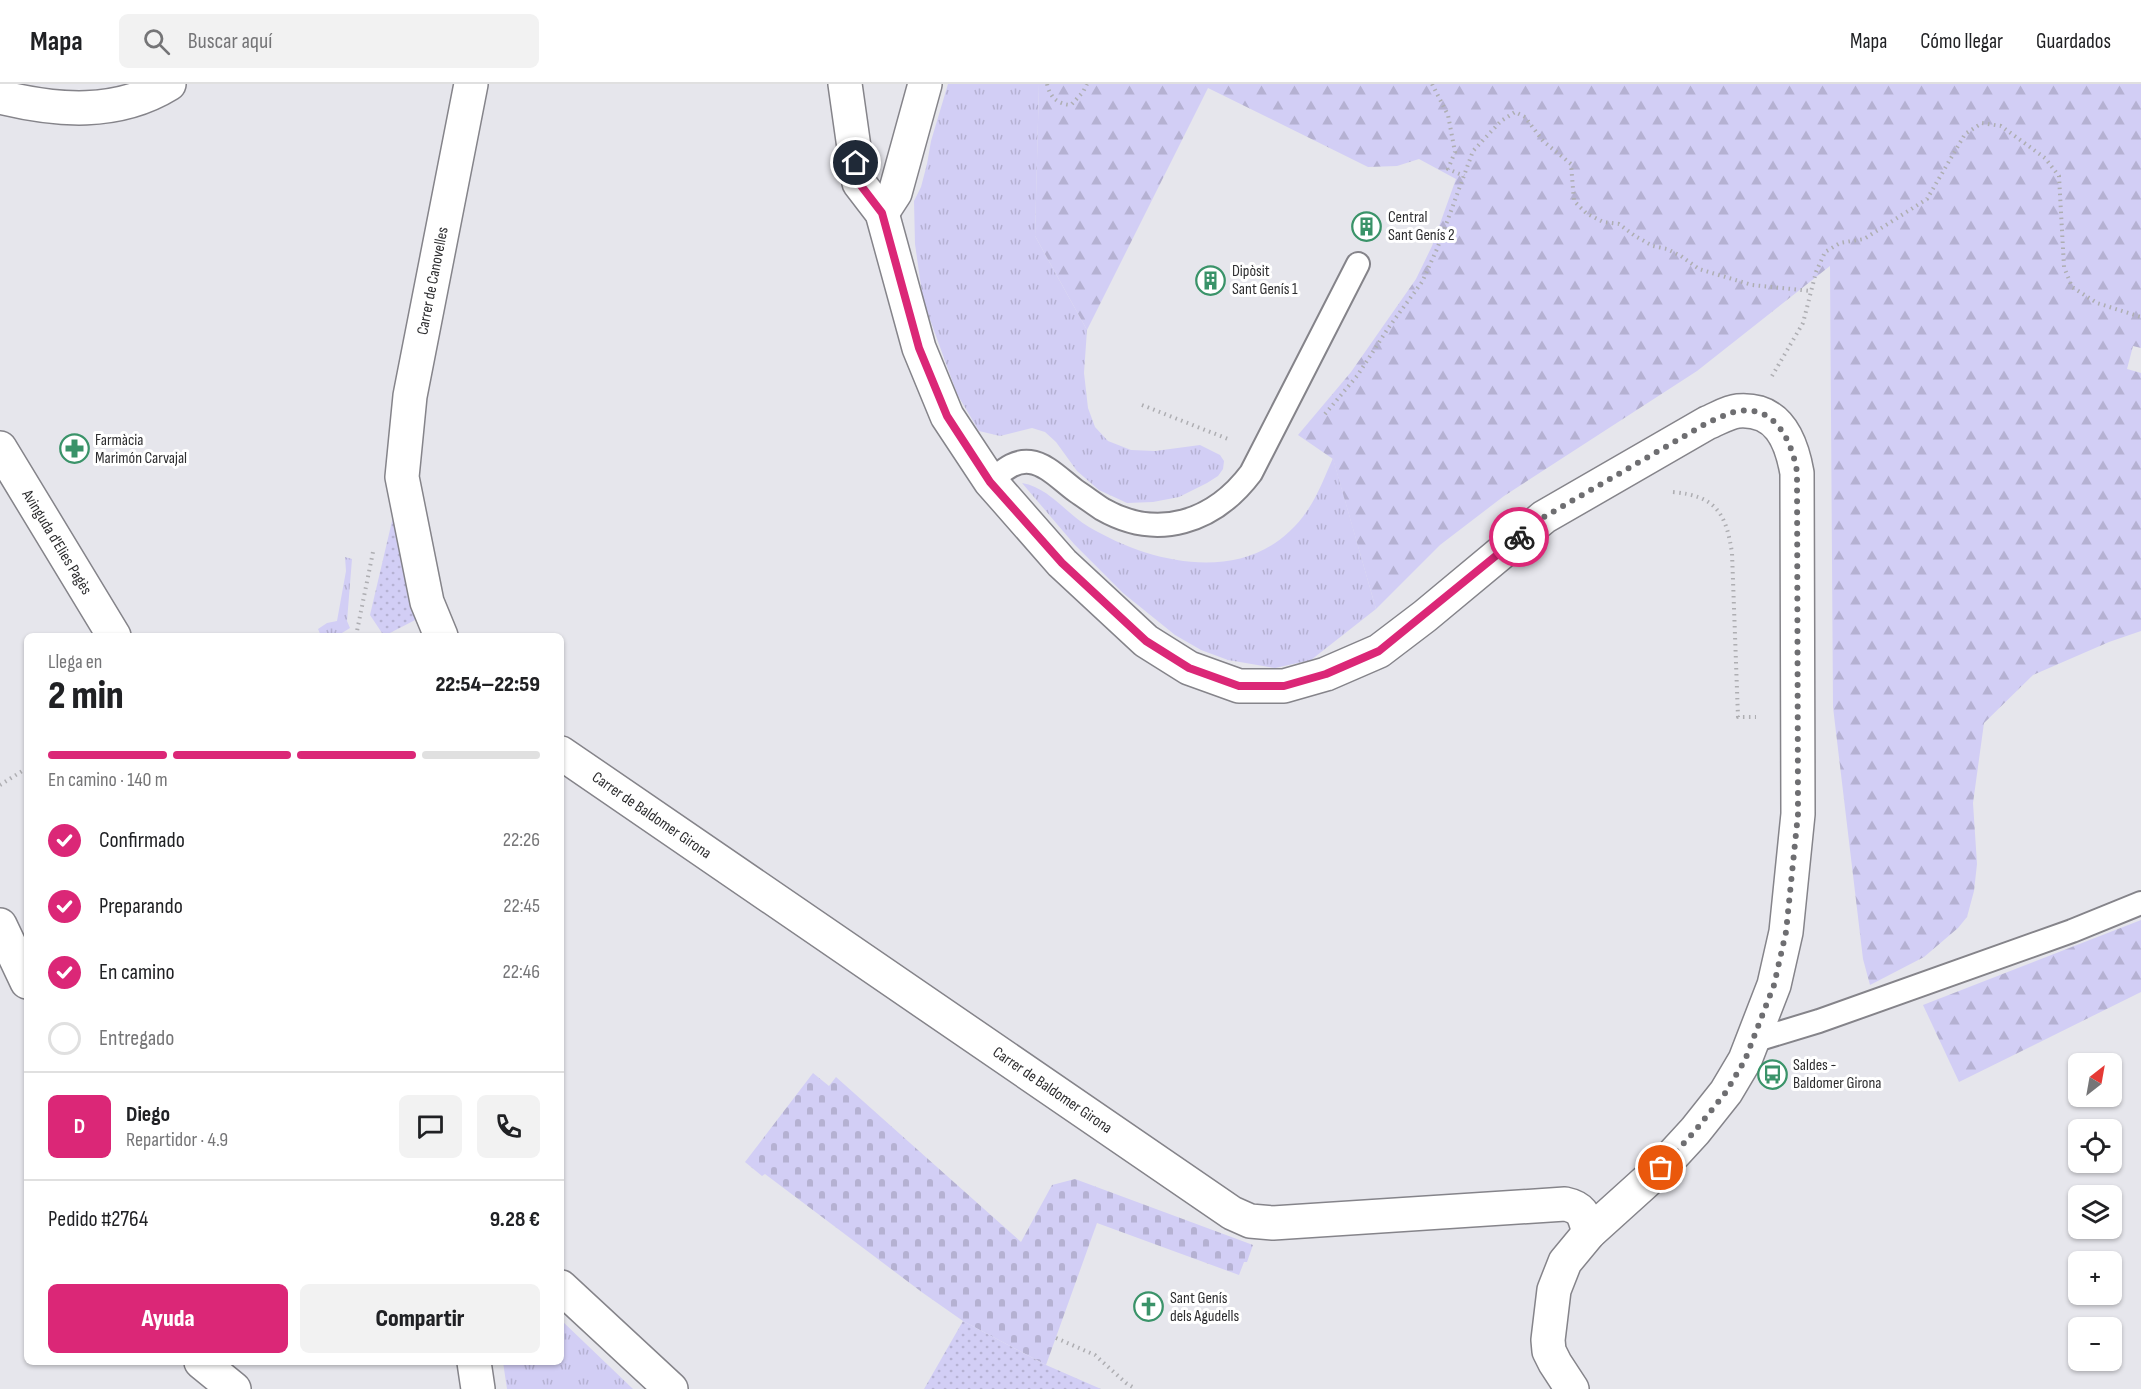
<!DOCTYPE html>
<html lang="es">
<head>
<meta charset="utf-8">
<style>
	:root { --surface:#fff; --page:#f2f2f2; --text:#202124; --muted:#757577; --line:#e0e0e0; --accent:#db2777 }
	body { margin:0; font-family:"Sofia Sans Condensed",sans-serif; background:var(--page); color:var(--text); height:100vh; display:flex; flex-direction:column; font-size:22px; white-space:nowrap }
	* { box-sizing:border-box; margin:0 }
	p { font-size:20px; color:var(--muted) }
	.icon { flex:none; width:33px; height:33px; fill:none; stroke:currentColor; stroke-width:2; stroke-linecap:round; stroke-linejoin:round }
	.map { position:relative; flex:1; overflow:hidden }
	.drawer { position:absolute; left:24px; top:549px; width:540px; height:732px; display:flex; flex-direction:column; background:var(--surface); border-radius:9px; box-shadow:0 2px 4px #0004 }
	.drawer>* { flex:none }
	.needle { width:39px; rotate:31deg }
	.tools { position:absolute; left:2068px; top:969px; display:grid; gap:12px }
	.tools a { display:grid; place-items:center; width:54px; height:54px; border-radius:9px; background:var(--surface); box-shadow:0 2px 4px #0004; font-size:30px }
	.pin { position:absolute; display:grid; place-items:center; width:51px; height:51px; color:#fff; margin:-26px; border:3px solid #fff; border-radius:50%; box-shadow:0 2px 6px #0007 }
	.courier { position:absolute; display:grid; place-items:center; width:60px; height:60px; margin:-30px; border:4px solid #db2777; border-radius:50%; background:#fff; color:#222; box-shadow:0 2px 8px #0007 }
	.head em { font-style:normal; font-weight:800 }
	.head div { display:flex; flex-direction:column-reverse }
	.head { display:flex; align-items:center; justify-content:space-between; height:102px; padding:0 24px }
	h1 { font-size:39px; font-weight:800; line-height:45px }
	.bar { display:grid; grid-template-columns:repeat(4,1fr); gap:9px 6px; align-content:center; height:72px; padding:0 24px }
	.bar i { height:8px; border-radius:4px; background:var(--line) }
	.bar .current { background:var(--accent) }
	.bar p { grid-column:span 4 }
	.line { display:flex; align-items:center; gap:15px; padding:0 24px; border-top:2px solid var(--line) }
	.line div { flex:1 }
	.round { display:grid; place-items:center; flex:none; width:63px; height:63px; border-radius:9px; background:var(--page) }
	ol { padding:0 24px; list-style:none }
	li { display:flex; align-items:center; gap:18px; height:66px }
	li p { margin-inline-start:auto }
	li .icon { padding:6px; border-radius:50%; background:var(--accent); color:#fff; stroke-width:4 }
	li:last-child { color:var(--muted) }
	li i { width:33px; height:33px; border:3px solid var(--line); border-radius:50% }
	.button { display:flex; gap:12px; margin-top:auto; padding:12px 24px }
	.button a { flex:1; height:69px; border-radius:9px; background:var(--accent); color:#fff; font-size:24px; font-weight:800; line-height:69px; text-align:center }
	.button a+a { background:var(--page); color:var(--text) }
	header { display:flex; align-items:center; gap:36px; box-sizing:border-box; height:84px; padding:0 30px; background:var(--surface); border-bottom:2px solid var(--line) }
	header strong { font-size:28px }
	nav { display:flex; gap:33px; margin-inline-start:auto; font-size:21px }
	.search { width:420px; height:54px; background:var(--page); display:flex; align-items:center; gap:15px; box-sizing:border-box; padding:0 21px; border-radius:9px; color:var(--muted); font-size:22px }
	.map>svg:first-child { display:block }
	.grass { fill:url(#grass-tufts) }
	.forest { fill:url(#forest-firs) }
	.cemetery { fill:url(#cemetery-stones) }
	.garden { fill:url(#garden-dots) }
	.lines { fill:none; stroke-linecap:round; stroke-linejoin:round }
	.service-casing { stroke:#85848a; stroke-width:26 }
	.minor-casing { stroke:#85848a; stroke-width:36 }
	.path { stroke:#aeaeb2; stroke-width:4; stroke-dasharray:1.5 4.5; stroke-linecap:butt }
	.service { stroke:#fff; stroke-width:22 }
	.minor { stroke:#fff; stroke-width:33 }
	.done { stroke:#6e6e71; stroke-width:6; stroke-dasharray:0 10.8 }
	.route { stroke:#db2777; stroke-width:8 }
	.labels { text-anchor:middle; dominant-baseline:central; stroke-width:6; stroke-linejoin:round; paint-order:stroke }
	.poi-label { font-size:16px; fill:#2d2d2f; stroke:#fff; text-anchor:start }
	.street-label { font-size:16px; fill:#2d2d2f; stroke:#fff }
</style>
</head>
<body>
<header>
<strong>Mapa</strong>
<div class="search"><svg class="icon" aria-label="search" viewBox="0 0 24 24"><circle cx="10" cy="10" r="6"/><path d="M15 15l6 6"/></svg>Buscar aquí</div>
<nav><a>Mapa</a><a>Cómo llegar</a><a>Guardados</a></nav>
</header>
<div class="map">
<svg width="2141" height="1305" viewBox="0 0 2141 1305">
	<defs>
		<pattern id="grass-tufts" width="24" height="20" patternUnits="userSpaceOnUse" patternTransform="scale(1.5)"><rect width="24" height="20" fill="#d2cef5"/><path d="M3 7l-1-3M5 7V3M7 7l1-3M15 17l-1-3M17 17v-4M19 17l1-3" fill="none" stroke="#b5b1d2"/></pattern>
		<pattern id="forest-firs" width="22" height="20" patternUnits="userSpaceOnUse" patternTransform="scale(1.5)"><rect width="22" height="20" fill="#d2cef5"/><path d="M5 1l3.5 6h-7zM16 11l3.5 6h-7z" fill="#b5b1d2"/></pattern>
		<pattern id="cemetery-stones" width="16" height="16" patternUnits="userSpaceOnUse" patternTransform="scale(1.5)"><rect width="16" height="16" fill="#d2cef5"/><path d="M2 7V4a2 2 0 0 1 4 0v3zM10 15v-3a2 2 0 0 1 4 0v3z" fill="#b5b1d2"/></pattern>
		<pattern id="garden-dots" width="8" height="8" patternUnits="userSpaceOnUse" patternTransform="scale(1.5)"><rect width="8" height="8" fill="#d2cef5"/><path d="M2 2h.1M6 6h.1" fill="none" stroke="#b5b1d2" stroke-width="1.8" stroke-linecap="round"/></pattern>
	</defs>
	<rect width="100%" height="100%" fill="#e6e6ec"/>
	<g class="grass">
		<polygon points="948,0 1039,0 1035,152 1087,246 1084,289 1088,324 1095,343 1108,357 1131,366 1155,367 1200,361 1220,371 1224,377 1223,385 1218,392 1207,399 1179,413 1153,418 1127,419 1099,406 1077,387 1056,358 1045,348 1032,344 1000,352 979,347 957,310 923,216 915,160 914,117 921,103 927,80 931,57"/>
		<path d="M1333,374l43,151 -65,51 -36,8 -47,-8 -27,-10 -26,-15 -52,-42 -49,-49 -52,-61c28,5 43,30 67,44 68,40 166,60 218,-16 11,-16 18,-35 26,-53z"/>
		<polygon points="345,473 352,475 347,537 350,544 337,552 321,552 318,545 327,539 337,537 346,487"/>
		<polygon points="561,1236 633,1305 507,1305 503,1278 561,1278"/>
	</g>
	<g class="forest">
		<polygon points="1039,0 2141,0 2141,264 2133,262 2127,285 2141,289 2141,547 2109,558 2033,591 1984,639 1973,719 1977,780 1974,807 1967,833 1958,844 1924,873 1870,901 1863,875 1833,623 1830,182 1697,287 1504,412 1440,461 1376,525 1333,375 1298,351 1351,288 1416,195 1432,162 1456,95 1419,75 1397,82 1368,83 1208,4 1087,246 1035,152"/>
		<polygon points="2141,836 2141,908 1959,998 1923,921"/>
	</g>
	<polygon class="cemetery" points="813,989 829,1002 836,993 1021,1158 1052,1101 1075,1095 1253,1161 1247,1178 1244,1178 1239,1191 1097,1139 1046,1281 963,1237 923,1209 765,1090 762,1092 745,1078"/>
	<g class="garden">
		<polygon points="393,433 397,433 421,533 384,552 370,531"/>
		<polygon points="963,1237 1046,1281 1101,1305 924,1305"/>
	</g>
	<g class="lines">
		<defs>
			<g id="service">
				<path d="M990,397c12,-9 23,-21 40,-19 17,2 32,19 46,29 9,6 17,12 26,18 56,32 112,13 149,-36l107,-209"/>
				<polyline points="1753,957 1819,937 2072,847 2141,819"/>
			</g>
			<g id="minor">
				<path d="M845,0l14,99 23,30 37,135 28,68 43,65 72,82 84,78 43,27 50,18h45l42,-12 53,-23 46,-35 119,-99 163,-94c10,-4 21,-11 31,-12 40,-3 53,28 59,62l1,341 -12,118 -12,53 -29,75 -19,32 -31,39 -34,37 -72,65 -24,29 -11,28 -6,50 1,11 6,12 17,26"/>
				<path d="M0,13c57,14 117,19 169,-13"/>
				<polyline points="882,129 895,109 925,0"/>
				<path id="s1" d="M0,364l114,188"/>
				<path id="s2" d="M441,552l-14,-34 -25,-125 8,-81 61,-312"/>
				<path id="s3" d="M561,669l671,460 18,8 23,2 292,-19c19,4 19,12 24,29"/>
				<polyline points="0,841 27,898"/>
				<polyline points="561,1203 671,1305"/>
				<polyline points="201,1278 234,1305"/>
				<polyline points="474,1278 478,1305"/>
			</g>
		</defs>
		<use href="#service" class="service-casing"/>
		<use href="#minor" class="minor-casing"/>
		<g class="path">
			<path d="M1047,0c3,13 10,20 24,21l12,-13 4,-8"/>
			<polyline points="1432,0 1448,31 1455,68 1448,85 1464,92"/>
			<polyline points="1772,292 1803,239 1816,188 1825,168 1840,159 1864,155 1927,115 1965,50 1982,39 2001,42 2045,74 2059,92 2064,183 2072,203 2097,219 2141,233"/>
			<polyline points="1142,321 1228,355"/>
			<polyline points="1325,330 1357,292 1389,243 1422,198 1437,165 1473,67 1501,37 1515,28 1525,33 1543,57 1571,80 1574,117 1586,129 1603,138 1619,140 1635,152 1653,162 1667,165 1681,172 1699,185 1752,201 1811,207"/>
			<path d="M1673,408c43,4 53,21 59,61l6,164h18"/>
			<polyline points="356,552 373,468"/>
			<polyline points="0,701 27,684"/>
			<polyline points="1056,1254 1095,1271 1126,1299 1136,1305"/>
		</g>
		<use href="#service" class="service"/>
		<use href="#minor" class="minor"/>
	</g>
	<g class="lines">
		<path class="done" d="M1519,453l25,-20 163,-94c9,-4 18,-8 27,-11 40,-10 58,29 63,60l1,342 -12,118 -12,53 -29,75 -19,32 -31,39 -34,37"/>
		<polyline class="route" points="856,79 859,99 882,129 919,264 947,332 990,398 1062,479 1146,557 1189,584 1239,602 1284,602 1326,590 1379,567 1519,453"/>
	</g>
	<defs>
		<symbol id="building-ring" viewBox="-11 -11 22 22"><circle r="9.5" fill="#fff" stroke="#3a9369" stroke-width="1.5"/><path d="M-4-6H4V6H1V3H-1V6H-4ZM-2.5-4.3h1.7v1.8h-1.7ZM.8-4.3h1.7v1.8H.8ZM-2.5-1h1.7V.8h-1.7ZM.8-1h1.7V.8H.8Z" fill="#3a9369"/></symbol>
		<symbol id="pharmacy-ring" viewBox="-11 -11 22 22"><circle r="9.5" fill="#fff" stroke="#3a9369" stroke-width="1.5"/><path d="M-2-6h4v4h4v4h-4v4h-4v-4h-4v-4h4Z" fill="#3a9369"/></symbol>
		<symbol id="bus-ring" viewBox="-11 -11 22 22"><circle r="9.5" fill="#fff" stroke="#3a9369" stroke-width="1.5"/><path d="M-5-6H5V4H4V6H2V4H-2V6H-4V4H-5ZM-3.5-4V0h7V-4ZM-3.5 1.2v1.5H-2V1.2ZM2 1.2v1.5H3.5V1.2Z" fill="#3a9369"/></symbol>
		<symbol id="church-ring" viewBox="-11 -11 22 22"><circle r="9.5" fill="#fff" stroke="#3a9369" stroke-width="1.5"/><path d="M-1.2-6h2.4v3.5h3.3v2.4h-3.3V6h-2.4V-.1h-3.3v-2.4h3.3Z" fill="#3a9369"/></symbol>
	</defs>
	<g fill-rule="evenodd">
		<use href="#building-ring" x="1350" y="126" width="33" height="33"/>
		<use href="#building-ring" x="1194" y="180" width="33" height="33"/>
		<use href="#pharmacy-ring" x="58" y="348" width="33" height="33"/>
		<use href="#bus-ring" x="1756" y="974" width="33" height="33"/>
		<use href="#church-ring" x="1132" y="1206" width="33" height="33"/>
	</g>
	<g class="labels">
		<g class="poi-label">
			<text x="1388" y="133">Central<tspan x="1388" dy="18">Sant Genís 2</tspan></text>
			<text x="1232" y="187">Dipòsit<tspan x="1232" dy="18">Sant Genís 1</tspan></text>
			<text x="95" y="356">Farmàcia<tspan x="95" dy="18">Marimón Carvajal</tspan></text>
			<text x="1793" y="981">Saldes -<tspan x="1793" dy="18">Baldomer Girona</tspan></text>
			<text x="1170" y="1214">Sant Genís<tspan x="1170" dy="18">dels Agudells</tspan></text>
		</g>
		<g class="street-label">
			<text stroke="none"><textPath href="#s2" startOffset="363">Carrer de Canovelles</textPath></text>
			<text stroke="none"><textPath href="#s1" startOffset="110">Avinguda d'Elies Pagès</textPath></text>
			<text stroke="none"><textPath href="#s3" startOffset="110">Carrer de Baldomer Girona</textPath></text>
			<text stroke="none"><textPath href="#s3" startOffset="596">Carrer de Baldomer Girona</textPath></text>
		</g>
	</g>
</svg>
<div class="tools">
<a><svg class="needle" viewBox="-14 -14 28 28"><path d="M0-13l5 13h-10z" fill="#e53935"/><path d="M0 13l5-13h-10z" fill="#757577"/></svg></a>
<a><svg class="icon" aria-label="locate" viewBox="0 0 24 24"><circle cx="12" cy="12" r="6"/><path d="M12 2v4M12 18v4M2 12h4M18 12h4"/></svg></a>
<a><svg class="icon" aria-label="layers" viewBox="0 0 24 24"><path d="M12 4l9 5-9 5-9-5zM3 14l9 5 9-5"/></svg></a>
<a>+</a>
<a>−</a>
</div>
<div class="pin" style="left:1661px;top:1084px;background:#ea580c"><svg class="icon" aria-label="bag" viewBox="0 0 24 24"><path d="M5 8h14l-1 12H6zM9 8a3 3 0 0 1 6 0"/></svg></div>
<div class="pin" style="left:856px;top:79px;background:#1f2937"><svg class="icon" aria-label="home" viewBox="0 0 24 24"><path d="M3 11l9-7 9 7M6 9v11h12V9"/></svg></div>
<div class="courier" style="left:1519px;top:453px"><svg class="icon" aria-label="bike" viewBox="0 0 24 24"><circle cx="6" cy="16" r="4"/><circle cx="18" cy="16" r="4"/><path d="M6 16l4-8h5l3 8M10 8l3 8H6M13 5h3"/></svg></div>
<section class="drawer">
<div class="head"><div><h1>2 min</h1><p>Llega en</p></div><em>22:54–22:59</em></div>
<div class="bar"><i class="current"></i><i class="current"></i><i class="current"></i><i></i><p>En camino · 140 m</p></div>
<ol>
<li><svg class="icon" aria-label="check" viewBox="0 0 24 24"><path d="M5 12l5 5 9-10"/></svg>Confirmado<p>22:26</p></li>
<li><svg class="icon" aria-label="check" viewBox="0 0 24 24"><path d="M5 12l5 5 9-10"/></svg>Preparando<p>22:45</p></li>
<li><svg class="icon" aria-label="check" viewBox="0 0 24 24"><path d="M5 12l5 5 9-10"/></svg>En camino<p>22:46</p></li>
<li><i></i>Entregado</li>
</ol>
<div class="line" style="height:108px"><b class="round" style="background:var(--accent);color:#fff">D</b><div><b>Diego</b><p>Repartidor · 4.9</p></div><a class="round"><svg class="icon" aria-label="chat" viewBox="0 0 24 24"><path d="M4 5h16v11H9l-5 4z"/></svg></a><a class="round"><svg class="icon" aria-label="phone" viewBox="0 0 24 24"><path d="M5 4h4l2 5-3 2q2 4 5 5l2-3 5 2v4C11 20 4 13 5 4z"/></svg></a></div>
<div class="line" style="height:78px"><div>Pedido #2764</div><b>9.28 €</b></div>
<div class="button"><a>Ayuda</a><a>Compartir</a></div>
</section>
</div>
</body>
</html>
